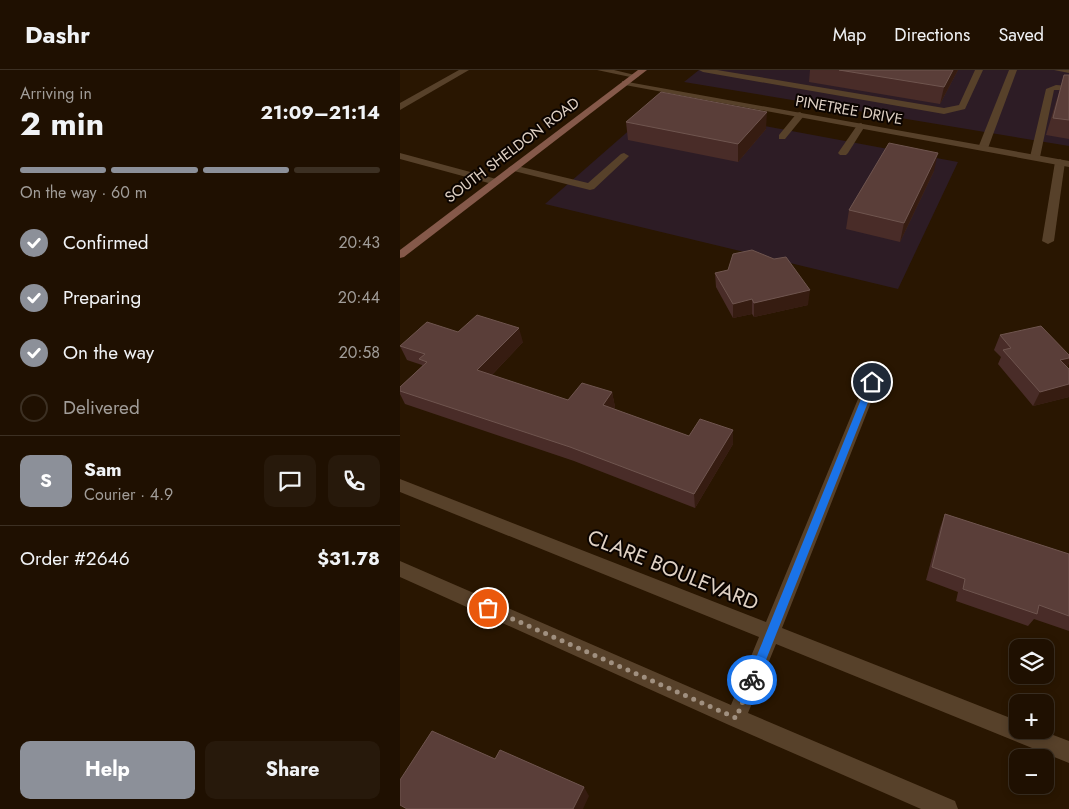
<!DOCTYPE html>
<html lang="en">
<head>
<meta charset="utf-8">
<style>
	:root { --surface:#1f1001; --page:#27190b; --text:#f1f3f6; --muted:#a19d99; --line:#3c3023; --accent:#8c9099 }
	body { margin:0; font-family:Jost,sans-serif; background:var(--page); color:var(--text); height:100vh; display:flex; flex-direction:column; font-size:19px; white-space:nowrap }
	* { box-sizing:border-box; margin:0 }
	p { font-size:16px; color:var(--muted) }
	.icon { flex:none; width:28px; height:28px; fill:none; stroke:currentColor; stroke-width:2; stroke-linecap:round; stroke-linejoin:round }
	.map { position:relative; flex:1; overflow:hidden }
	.sheet { display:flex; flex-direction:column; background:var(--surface); width:400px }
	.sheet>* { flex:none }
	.controls { position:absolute; left:609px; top:569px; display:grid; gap:10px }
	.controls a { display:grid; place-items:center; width:45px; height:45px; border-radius:10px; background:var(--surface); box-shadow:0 2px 8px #0003,0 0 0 1px var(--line); font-size:25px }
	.pin { position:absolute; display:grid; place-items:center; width:42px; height:42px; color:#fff; margin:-21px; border:2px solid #fff; border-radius:50%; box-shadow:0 1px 5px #0007 }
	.courier { position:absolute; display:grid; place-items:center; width:50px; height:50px; margin:-25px; border:4px solid #1a73e8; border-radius:50%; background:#fff; color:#222; box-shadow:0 1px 6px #0007 }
	.summary em { font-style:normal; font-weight:700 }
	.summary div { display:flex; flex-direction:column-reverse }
	.summary { display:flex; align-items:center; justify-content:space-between; height:85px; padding:0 20px }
	h1 { font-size:32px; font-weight:700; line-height:38px }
	.bar { display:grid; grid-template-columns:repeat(4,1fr); gap:8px 5px; align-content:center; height:60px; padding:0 20px }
	.bar i { height:6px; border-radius:4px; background:var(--line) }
	.bar .current { background:var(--accent) }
	.bar p { grid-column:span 4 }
	.line { display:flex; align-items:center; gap:12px; padding:0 20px; border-top:1px solid var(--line) }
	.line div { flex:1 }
	.round { display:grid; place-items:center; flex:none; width:52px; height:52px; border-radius:10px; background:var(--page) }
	ol { padding:0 20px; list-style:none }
	li { display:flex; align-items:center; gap:15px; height:55px }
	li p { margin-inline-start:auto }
	li .icon { padding:5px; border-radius:50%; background:var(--accent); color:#fff; stroke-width:4 }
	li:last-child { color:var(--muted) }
	li i { width:28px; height:28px; border:2px solid var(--line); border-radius:50% }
	.primary-button { display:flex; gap:10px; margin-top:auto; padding:10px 20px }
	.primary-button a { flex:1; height:58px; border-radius:10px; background:var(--accent); color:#fff; font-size:20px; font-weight:700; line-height:58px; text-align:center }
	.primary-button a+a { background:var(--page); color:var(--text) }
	header { display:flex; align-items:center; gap:30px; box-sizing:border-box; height:70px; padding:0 25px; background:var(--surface); border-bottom:1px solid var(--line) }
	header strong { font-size:24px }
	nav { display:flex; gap:28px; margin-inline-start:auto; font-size:18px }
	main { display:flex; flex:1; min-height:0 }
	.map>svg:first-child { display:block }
	.commercial { fill:#2d1c25 }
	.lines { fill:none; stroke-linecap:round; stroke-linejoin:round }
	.lane { fill:#57412a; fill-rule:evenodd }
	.street { fill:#57412a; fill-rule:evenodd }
	.secondary { fill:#85594a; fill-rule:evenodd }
	.wall { fill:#492c28 }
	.shaded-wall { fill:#361c11 }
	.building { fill:#5a3e39; stroke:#6f554f }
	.route { fill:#1a73e8 }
	.done { stroke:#a09080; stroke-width:5; stroke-dasharray:0 9 }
	.labels { text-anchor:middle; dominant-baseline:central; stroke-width:4; stroke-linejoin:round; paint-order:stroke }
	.far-street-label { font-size:15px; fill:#e0d2c5; stroke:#0b0400 }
	.near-street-label { font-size:21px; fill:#e0d2c5; stroke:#0b0400 }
</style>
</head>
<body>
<header>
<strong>Dashr</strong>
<nav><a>Map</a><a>Directions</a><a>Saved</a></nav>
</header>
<main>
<section class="sheet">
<div class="summary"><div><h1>2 min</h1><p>Arriving in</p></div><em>21:09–21:14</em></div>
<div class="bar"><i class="current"></i><i class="current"></i><i class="current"></i><i></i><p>On the way · 60 m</p></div>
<ol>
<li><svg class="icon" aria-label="check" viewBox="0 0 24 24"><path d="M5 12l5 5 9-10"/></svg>Confirmed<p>20:43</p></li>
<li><svg class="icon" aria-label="check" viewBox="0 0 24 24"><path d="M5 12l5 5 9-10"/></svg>Preparing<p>20:44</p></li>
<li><svg class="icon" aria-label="check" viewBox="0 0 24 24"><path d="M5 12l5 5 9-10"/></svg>On the way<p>20:58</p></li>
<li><i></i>Delivered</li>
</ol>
<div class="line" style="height:90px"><b class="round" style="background:var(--accent);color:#fff">S</b><div><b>Sam</b><p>Courier · 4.9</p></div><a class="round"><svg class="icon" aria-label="chat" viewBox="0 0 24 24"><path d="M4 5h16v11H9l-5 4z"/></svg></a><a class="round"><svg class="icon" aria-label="phone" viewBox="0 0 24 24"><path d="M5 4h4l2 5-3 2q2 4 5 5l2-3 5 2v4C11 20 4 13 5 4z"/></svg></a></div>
<div class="line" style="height:65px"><div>Order #2646</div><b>$31.78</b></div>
<div class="primary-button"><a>Help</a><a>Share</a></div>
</section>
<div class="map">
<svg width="669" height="739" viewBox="0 0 669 739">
	<rect width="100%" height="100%" fill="#291601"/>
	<g class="commercial">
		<polygon points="299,0 669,0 669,76 284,12"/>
		<polygon points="257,36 558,92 498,219 145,134"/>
	</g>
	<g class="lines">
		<g class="lane">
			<polygon points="59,0 69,0 0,40 0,33"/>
			<polygon points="197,0 214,0 239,6 235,8"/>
			<polygon points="299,0 317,0 544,38 559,35 575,0 583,0 565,39 544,44 303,2"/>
			<polygon points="609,0 617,0 588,78 586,80 580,80 578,78"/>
			<polygon points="654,0 669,0 669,3"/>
			<polygon points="656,15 669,16 669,20 654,20 640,87 635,90 632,89 630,87 646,19"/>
			<polygon points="400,42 404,45 403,47 385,69 379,69 379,65 397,43"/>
			<polygon points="461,53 465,56 448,83 446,85 440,85 438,83 458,54"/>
			<polygon points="224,83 229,86 227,88 194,119 190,120 110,100 108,98 113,95 188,113 221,84"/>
			<polygon points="660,89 665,92 654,171 648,174 642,171 655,92"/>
		</g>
		<g class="street">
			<polygon points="222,11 669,91 669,97 225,15 222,15"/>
			<polygon points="0,83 100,110 101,112 96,115 0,89"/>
			<polygon points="472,307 477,309 479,312 382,558 618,651 618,660 640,660 669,671 669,693 376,574 348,643 555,731 558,739 521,739 329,655 0,507 0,491 331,635 359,567 0,422 0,409 366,552 465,312 467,309"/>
		</g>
		<polygon class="secondary" points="238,0 247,0 4,187 0,188 0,180"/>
	</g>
	<g class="wall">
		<polygon points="410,0 558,0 540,34 409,12"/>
		<polygon points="664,5 669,5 669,69 646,65 659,22"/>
		<polygon points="226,52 366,59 338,92 228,70"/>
		<polygon points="534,101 500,172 446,159 449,140"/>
		<polygon points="328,200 408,235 354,247 352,244 333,248 316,217 315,203"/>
		<polygon points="600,265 669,285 669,293 667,297 669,299 669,327 633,336 598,294 601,287 594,280"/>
		<polygon points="123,272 92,305 168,330 212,322 215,337 214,339 289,366 333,360 333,374 295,438 174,391 5,334 0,324 0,317 22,296 22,295 7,290 0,276"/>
		<polygon points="545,444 669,484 669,561 634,549 628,556 556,531 558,522 526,510 540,458"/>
	</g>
	<g class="shaded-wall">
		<polygon points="553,0 558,0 540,34 544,17"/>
		<polygon points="367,42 366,59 338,92 338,74"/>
		<polygon points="538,83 534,101 500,172 504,153"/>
		<polygon points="410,220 408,235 354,247 354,233"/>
		<polygon points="352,229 352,244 333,248 333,234"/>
		<polygon points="119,258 123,272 83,314 77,300"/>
		<polygon points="669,288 669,293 664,302 660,290"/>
		<polygon points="669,314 669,327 633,336 640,322"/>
		<polygon points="212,322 215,337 206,349 203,335"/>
		<polygon points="333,360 333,374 295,438 294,424"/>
		<polygon points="184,717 189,726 183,739 173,739"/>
	</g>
	<g class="building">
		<polygon points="439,0 553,0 544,17"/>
		<polygon points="664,5 669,5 669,50 653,48"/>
		<polygon points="261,22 367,42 338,74 226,52"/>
		<polygon points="489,73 538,83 504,153 449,140"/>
		<polygon points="352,180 374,189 386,187 410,220 354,233 352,229 333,234 315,203 328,200 333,184"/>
		<polygon points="77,245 119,258 77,300 168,330 182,313 212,322 203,335 289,366 300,349 333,360 294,424 170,377 0,321 0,317 27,292 19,289 25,284 0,276 27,252 58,262"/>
		<polygon points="641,256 669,285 669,288 660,290 669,299 669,314 640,322 603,280 611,278 600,265"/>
		<polygon points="545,444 669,484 669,546 639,535 637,544 563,519 565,509 532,497"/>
		<polygon points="32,661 95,689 100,680 184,717 173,739 7,739 0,735 0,710"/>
	</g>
	<polygon class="route" points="472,310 476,312 358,610 356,613 352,615 349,613 347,610 468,312"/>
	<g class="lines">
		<polyline class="done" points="88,538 336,648 352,610"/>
	</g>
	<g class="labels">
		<g class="far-street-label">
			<text transform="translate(449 40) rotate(10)">PINETREE DRIVE</text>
			<text transform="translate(112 80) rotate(-37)">SOUTH SHELDON ROAD</text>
		</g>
		<g class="near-street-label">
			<text transform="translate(273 500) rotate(22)">CLARE BOULEVARD</text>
		</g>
	</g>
</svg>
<div class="controls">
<a><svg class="icon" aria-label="layers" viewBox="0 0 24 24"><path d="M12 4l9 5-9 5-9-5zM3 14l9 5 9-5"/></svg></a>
<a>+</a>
<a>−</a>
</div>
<div class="pin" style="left:88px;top:538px;background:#ea580c"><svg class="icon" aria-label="bag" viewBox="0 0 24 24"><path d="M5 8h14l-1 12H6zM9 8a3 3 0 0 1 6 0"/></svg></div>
<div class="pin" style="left:472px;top:312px;background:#1f2937"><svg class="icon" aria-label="home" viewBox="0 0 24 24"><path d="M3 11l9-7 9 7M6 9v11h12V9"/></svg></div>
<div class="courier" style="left:352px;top:610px"><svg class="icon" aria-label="bike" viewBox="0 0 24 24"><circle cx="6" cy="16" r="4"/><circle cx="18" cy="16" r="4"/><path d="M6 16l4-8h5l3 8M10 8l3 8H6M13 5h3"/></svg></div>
</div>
</main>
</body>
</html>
